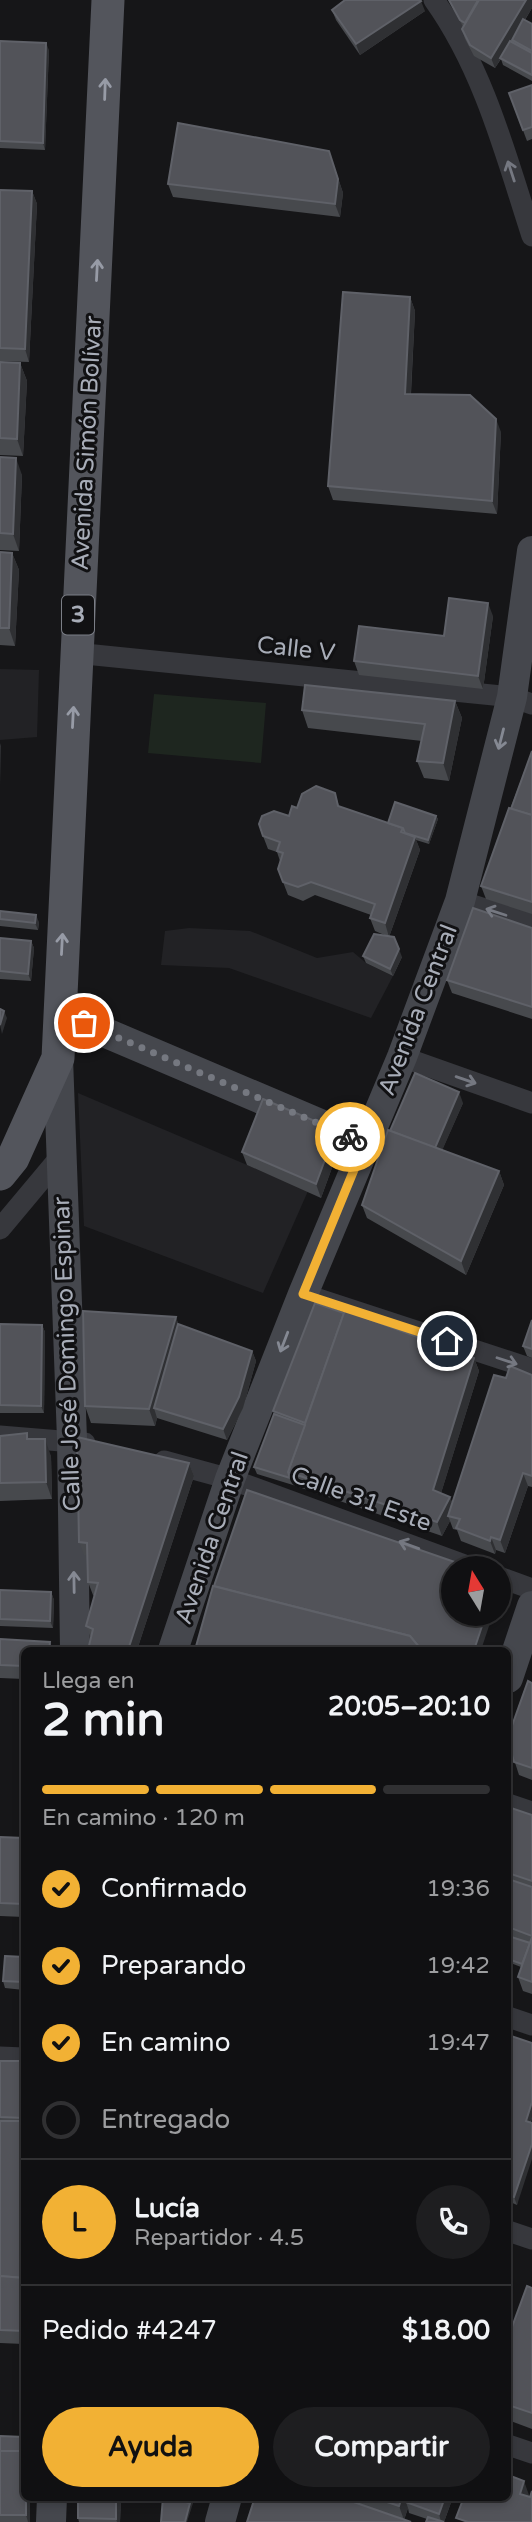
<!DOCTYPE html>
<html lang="es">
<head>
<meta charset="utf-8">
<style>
	:root { --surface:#101012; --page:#1e1e20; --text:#f1f3f6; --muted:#9c9d9f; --line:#303032; --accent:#f2b134 }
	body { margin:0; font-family:"Varela Round",sans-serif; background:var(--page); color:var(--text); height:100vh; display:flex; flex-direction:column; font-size:26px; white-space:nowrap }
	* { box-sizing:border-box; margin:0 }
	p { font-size:23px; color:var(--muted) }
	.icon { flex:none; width:38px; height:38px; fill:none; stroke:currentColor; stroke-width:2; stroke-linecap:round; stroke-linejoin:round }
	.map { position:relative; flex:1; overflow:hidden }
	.sheet { position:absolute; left:21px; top:1647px; width:490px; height:854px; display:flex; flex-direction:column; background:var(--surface); border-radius:10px; box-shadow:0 4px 10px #0003,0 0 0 2px var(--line) }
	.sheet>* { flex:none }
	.needle { width:46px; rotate:349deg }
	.controls { position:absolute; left:441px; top:1556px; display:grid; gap:14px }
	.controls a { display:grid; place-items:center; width:70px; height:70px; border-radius:50%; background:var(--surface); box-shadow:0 4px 10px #0003,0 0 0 2px var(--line); font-size:35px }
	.pin { position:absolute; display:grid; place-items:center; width:60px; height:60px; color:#fff; margin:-30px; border:4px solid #fff; border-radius:50%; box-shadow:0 2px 7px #0007 }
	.courier { position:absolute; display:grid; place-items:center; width:70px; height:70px; margin:-35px; border:5px solid #f2b134; border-radius:50%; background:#fff; color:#222; box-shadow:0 2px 9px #0007 }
	.head em { font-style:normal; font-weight:700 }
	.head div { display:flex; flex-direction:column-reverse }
	.head { display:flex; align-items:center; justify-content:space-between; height:119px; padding:0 21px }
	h1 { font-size:46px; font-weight:700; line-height:52px }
	.bar { display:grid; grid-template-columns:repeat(4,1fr); gap:10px 7px; align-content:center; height:84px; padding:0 21px }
	.bar i { height:9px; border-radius:5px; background:var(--line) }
	.bar .selected { background:var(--accent) }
	.bar p { grid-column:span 4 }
	.line { display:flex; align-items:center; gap:18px; padding:0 21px; border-top:2px solid var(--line) }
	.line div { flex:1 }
	.round { display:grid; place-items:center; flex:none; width:74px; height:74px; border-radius:37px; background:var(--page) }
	ol { padding:0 21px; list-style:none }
	li { display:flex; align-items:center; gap:21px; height:77px }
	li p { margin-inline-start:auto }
	li .icon { padding:7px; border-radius:50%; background:var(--accent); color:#111; stroke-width:4 }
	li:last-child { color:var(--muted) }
	li i { width:38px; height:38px; border:4px solid var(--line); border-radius:50% }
	.cta { display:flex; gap:14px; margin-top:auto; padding:14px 21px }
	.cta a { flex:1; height:80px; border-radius:42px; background:var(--accent); color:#111; font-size:28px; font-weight:700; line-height:80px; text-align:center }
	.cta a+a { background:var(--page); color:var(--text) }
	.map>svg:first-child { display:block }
	.built { fill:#222225 }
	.green { fill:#1e261f }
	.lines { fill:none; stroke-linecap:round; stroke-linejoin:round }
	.street { stroke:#37383d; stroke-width:21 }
	.secondary { stroke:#45474d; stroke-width:30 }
	.primary { stroke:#53555c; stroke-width:33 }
	.wall { fill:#47494d }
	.shaded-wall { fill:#2f3033 }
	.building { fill:#525359; stroke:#5f6168; stroke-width:2 }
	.oneway { stroke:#979ba6 }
	.oneway2 { stroke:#757881 }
	.oneway3 { stroke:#858993 }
	.done { stroke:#757880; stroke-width:7; stroke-dasharray:0 12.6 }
	.route { stroke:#f2b134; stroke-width:9 }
	.labels { text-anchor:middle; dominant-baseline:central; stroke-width:6; stroke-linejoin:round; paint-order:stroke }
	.shield { fill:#111113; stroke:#7b7e86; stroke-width:2 }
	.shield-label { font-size:23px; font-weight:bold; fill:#a8adb8 }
	.street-label { font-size:24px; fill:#a8adb8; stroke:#111113 }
</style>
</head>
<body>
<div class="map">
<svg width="532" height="2522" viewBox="0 0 532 2522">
	<rect width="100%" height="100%" fill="#161618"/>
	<g class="built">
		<polygon points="0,669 39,670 37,737 0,740"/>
		<polygon points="189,928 250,931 317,958 353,952 366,963 393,976 371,1018 229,968 161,965 165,931"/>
		<polygon points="78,1093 308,1191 263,1293 84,1226"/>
	</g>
	<polygon class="green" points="154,694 266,703 261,763 148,753"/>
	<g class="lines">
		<g class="street">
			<path d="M434,0c50,70 72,156 98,236"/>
			<polyline points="75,653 512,697 532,704"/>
			<polyline points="460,901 532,924"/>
			<polyline points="402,1057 532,1103"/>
			<polyline points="0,1229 61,1156"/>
			<polyline points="303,1294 532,1369"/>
			<polyline points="0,1436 85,1443"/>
			<polyline points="164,1461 230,1479 473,1568"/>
			<polyline points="499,1577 532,1589"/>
			<polyline points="508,1804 532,1812"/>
			<polyline points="508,2017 532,2025"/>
			<polyline points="0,2057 24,2058"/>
			<polyline points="508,2231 532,2239"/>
			<polyline points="508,2445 532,2453"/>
		</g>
		<g class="secondary">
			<polyline points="59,1013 365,1143"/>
			<polyline points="58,1058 72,1439 75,1650"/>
			<polyline points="173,1650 230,1479 303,1294 402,1057 460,901 512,697 532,551"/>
			<polyline points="508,1678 532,1606"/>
			<polyline points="51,2522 52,2497"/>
			<polyline points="220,2522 227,2497"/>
		</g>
		<polyline class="primary" points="0,1174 13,1158 58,1058 108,0"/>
	</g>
	<g class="wall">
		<polygon points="449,0 532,0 532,8 525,20 532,24 532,81 503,65 501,59 495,68 474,56 465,39 462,29 463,27"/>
		<polygon points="332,10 425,11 360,55 336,20"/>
		<polygon points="0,41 49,50 45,150 0,148"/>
		<polygon points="532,85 532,139 527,141 509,93"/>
		<polygon points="329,151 343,193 340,217 173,197 168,184"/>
		<polygon points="0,190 32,191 37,204 29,362 0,361"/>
		<polygon points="410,297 415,311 411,394 501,432 497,514 333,500 328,486"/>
		<polygon points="0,362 20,363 27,381 23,456 0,455"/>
		<polygon points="0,457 22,475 19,551 0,550"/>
		<polygon points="0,552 12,553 19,570 15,646 0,645"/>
		<polygon points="493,616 483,689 359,675 354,661 444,636"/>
		<polygon points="455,701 462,718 449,781 424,778 417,761 422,741 308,728 302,710"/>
		<polygon points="532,751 532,914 486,899 481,886"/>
		<polygon points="335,793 339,806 388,823 436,816 438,819 429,844 416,840 420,850 389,937 375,931 370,918 371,915 315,895 303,901 288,895 278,869 280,861 277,852 268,849 263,836 297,808"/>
		<polygon points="0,911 39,922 38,930 0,926"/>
		<polygon points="532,928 532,1019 452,993 447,980"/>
		<polygon points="0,938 31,941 34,948 31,981 0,979"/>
		<polygon points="363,956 402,957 393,976 366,963"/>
		<polygon points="463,1103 442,1150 499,1171 504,1185 466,1275 367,1218 362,1205 390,1131"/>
		<polygon points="336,1130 341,1143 321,1198 247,1165 242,1152"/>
		<polygon points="176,1317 178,1324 252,1351 256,1361 243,1408 227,1440 157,1418 155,1426 91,1423 85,1406"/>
		<polygon points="532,1320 532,1358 527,1356 523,1346"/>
		<polygon points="0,1324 42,1325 45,1332 44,1413 0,1413"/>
		<polygon points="474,1358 479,1371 441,1493 450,1497 452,1502 506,1378 532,1375 532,1487 528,1486 505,1553 496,1550 495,1554 461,1541 457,1530 453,1529 450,1521 442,1536 293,1485 257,1474 254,1467 274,1414 273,1411"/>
		<polygon points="0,1436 30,1439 51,1456 52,1499 0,1501"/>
		<polygon points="189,1463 194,1476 137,1650 88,1650 91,1638 86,1626 94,1596 93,1595 88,1582 87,1555 84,1555 79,1542"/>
		<polygon points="0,1590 51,1592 54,1600 53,1628 0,1626"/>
		<polygon points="0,1639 50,1642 53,1650 24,1650 24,1679 0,1678"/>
		<polygon points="532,1683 532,1780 519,1775 508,1741"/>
		<polygon points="508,1807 532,1815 532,1994 523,1991 518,1977 521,1967 508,1962"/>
		<polygon points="0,1837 24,1838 24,1917 0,1916"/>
		<polygon points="24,1957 24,1990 5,1988 3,1981"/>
		<polygon points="508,2035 532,2043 532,2117 517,2205 508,2201"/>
		<polygon points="0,2061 24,2061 24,2344 0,2343"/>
		<polygon points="532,2288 532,2429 508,2420 508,2338"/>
		<polygon points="0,2436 30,2522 0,2522"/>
		<polygon points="121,2497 120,2522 79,2522 78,2518"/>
		<polygon points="151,2497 195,2497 191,2507"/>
		<polygon points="255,2497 453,2497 444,2522 427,2519 409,2513 408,2508 404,2520"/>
	</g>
	<g class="shaded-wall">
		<polygon points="526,0 532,0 532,8 495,68 491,58"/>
		<polygon points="421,1 425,11 360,55 356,44"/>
		<polygon points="46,43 49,50 45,150 43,143"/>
		<polygon points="329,151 343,193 340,217 335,204"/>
		<polygon points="32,191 37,204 29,362 25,349"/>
		<polygon points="410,297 415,311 410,407 405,394"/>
		<polygon points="20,363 27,381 23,456 17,439"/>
		<polygon points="496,419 501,432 497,514 492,501"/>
		<polygon points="16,458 22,475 19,551 13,534"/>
		<polygon points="12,553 19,570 15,646 9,628"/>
		<polygon points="488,603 493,616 483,689 478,676"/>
		<polygon points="455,701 462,718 449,781 443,763"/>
		<polygon points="0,743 1,746 0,786"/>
		<polygon points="436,816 438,819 429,844 428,840"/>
		<polygon points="415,837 420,850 389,937 385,923"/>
		<polygon points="36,915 39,922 38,930 35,923"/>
		<polygon points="31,941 34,948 31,981 28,974"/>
		<polygon points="399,949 402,957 393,976 390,969"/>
		<polygon points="4,1011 7,1018 2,1034 0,1025"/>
		<polygon points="459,1092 463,1103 438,1160 434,1150"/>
		<polygon points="336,1130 341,1143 321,1198 316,1184"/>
		<polygon points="499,1171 504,1185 466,1275 461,1261"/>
		<polygon points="176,1317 182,1335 154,1408 157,1418 155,1426 149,1409"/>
		<polygon points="42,1325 45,1332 44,1413 41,1406"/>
		<polygon points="252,1351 256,1361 243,1408 227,1440 223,1429"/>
		<polygon points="474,1358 479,1371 438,1503 433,1490"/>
		<polygon points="45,1439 51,1456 52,1499 46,1482"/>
		<polygon points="189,1463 194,1476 137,1650 128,1650"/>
		<polygon points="523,1473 528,1486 505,1553 500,1540"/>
		<polygon points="450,1497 455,1510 448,1516 450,1521 442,1536 437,1522"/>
		<polygon points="491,1537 496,1550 495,1554 490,1541"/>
		<polygon points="499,1581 501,1587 499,1595"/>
		<polygon points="51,1592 54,1600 53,1628 50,1621"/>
		<polygon points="486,1614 493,1614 481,1650 474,1650"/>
		<polygon points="532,2102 532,2117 528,2128 526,2121"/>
		<polygon points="532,2144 532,2159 517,2205 514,2197"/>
		<polygon points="524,2481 529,2495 525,2507 520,2494"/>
		<polygon points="26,2497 30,2497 30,2522 28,2522 26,2515"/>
		<polygon points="116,2497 121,2497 120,2522 117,2522 116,2519"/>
		<polygon points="189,2497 195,2497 187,2522 185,2522 190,2503 188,2500"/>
		<polygon points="402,2497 411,2497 406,2502 408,2508 404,2520 399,2506"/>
		<polygon points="445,2497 453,2497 444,2522 441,2522 439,2514"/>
	</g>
	<g class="building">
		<polygon points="345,0 420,0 421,1 356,44 332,10"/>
		<polygon points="449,0 478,0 465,23 460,20"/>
		<polygon points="479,0 526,0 491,58 470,45 462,29"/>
		<polygon points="523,19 532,24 532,51 512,40"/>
		<polygon points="0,41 46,43 43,143 0,141"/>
		<polygon points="510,41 532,53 532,75 500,58"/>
		<polygon points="532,85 532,127 523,130 509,93"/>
		<polygon points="178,123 329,151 338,179 335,204 168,184"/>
		<polygon points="0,190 32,191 25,349 0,348"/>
		<polygon points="343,292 410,297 405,394 470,395 496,419 492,501 328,486"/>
		<polygon points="0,362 20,363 17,439 0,438"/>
		<polygon points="0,457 16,458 13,534 0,533"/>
		<polygon points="0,552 12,553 9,628 0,628"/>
		<polygon points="449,598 488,603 478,676 354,661 359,626 444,636"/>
		<polygon points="305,685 455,701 443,763 417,761 425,724 302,710"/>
		<polygon points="532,751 532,815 511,809"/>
		<polygon points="316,786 335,793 338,806 403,828 401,832 415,837 385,923 370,918 375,904 311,882 298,887 283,882 278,869 283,853 277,851 280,842 263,836 259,824 262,816 274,811 289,816 292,806 297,808 302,794"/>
		<polygon points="395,802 436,816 428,840 405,833 403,828 388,823"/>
		<polygon points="509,808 532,815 532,902 481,886"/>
		<polygon points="473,908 532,928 532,1007 447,980"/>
		<polygon points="0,911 36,915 35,923 0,919"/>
		<polygon points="374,934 394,937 399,949 390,969 363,956"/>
		<polygon points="0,938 31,941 28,974 0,971"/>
		<polygon points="0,1009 4,1011 0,1025"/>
		<polygon points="415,1073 459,1092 435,1148 390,1131"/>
		<polygon points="263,1099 336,1130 316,1184 242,1152"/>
		<polygon points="388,1130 499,1171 461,1261 362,1205"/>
		<polygon points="315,1303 344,1313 305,1423 273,1411"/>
		<polygon points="345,1310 474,1358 433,1490 450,1497 437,1522 288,1472"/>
		<polygon points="83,1311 176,1317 149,1409 85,1406"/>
		<polygon points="532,1320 532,1349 523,1346"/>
		<polygon points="0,1324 42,1325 41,1406 0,1405"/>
		<polygon points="178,1324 252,1351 239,1397 223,1429 154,1408"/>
		<polygon points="510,1366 532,1375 532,1476 523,1473 500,1540 491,1537 490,1541 456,1528 460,1519 448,1516 494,1375 506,1378"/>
		<polygon points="274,1414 305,1425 288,1472 290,1478 254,1467"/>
		<polygon points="27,1433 27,1439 45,1439 46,1482 0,1483 0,1436"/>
		<polygon points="77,1437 189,1463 128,1650 88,1650 93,1629 86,1626 98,1583 88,1582 87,1543 79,1542"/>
		<polygon points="247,1490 472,1568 453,1568 453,1614 486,1614 474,1650 421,1650 420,1648 410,1636 214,1586"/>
		<polygon points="213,1586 410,1636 420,1648 420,1650 195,1650"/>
		<polygon points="0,1590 51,1592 50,1621 0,1619"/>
		<polygon points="0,1639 50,1642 49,1650 24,1650 24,1666 0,1665"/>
		<polygon points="528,1681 532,1683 532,1768 514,1762 508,1741 508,1737"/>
		<polygon points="508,1807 532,1815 532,1881 508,1873"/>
		<polygon points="0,1837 24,1838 24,1904 0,1903"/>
		<polygon points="508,1879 532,1887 532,1936 508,1927"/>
		<polygon points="508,1936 530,1943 522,1964 508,1959"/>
		<polygon points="532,1937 532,1982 518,1977"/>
		<polygon points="5,1956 24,1957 24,1982 3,1981"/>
		<polygon points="508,2035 532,2043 532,2102 526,2121 532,2123 532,2144 514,2197 508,2195"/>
		<polygon points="0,2061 24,2061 24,2118 0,2117"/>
		<polygon points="0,2121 24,2121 24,2278 0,2276"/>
		<polygon points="0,2276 24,2278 24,2331 0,2330"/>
		<polygon points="527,2286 532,2288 532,2413 508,2405 508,2338"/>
		<polygon points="0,2436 24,2437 24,2451 0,2451"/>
		<polygon points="0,2451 24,2451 24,2497 26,2497 26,2515 0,2515"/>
		<polygon points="508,2475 524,2481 520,2494 530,2497 532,2491 532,2522 468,2522 456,2518 464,2497 508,2497"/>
		<polygon points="78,2497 116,2497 116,2519 78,2518"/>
		<polygon points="163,2497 190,2503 185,2522 161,2522"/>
		<polygon points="255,2497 342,2497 342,2498 411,2522 247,2522"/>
		<polygon points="372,2497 402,2497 399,2506"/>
		<polygon points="407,2497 445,2497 439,2514 406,2502"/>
		<polygon points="428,2517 444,2522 426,2522"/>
	</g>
	<defs><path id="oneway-shaft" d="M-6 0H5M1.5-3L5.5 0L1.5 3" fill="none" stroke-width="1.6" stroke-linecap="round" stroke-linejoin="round" transform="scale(1.75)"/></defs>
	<g class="oneway">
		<use href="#oneway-shaft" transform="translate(105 89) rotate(-88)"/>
		<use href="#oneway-shaft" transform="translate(97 270) rotate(-87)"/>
		<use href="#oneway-shaft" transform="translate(73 717) rotate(-87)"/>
		<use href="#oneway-shaft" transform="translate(62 944) rotate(-87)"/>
	</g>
	<g class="oneway2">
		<use href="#oneway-shaft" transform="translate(511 171) rotate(-108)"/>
		<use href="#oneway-shaft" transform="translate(496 912) rotate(-162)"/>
		<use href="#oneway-shaft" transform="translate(466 1080) rotate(19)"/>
		<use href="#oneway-shaft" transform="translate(507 1361) rotate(18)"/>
		<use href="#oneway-shaft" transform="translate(409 1545) rotate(-160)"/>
	</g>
	<g class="oneway3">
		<use href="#oneway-shaft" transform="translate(501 739) rotate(104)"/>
		<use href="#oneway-shaft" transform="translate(284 1342) rotate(111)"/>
		<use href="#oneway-shaft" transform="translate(74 1582) rotate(-91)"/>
	</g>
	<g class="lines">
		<polyline class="done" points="84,1023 350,1137"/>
		<polyline class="route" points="350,1137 365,1143 303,1294 447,1341"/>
	</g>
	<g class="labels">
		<rect class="shield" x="62" y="595.5" width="32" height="39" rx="5"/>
		<g class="shield-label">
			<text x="78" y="615">3</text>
		</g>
		<g class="street-label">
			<text transform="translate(87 443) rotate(-87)">Avenida Simón Bolívar</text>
			<text transform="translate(296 649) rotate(6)">Calle V</text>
			<text transform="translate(418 1010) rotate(-69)">Avenida Central</text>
			<text transform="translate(67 1354) rotate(-92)">Calle José Domingo Espinar</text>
			<text transform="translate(361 1499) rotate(20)">Calle 31 Este</text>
			<text transform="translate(212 1538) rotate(-71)">Avenida Central</text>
		</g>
	</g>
</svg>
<div class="controls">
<a><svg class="needle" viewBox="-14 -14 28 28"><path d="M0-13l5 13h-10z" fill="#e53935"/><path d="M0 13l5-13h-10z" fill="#9c9d9f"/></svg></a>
</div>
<div class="pin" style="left:84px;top:1023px;background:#ea580c"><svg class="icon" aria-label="bag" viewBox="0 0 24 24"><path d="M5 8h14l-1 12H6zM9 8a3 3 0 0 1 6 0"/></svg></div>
<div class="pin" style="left:447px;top:1341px;background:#1f2937"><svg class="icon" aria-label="home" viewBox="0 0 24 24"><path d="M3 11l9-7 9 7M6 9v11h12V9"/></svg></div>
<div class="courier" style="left:350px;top:1137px"><svg class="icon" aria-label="bike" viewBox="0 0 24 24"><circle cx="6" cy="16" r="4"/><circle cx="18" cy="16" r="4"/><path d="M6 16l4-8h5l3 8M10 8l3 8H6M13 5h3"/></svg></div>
<section class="sheet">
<div class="head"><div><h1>2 min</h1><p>Llega en</p></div><em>20:05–20:10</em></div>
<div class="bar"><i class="selected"></i><i class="selected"></i><i class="selected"></i><i></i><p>En camino · 120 m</p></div>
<ol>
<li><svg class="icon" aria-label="check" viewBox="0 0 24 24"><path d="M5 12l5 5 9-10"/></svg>Confirmado<p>19:36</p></li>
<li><svg class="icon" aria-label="check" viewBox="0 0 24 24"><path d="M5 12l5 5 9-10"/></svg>Preparando<p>19:42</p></li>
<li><svg class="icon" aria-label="check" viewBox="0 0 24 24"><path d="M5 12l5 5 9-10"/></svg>En camino<p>19:47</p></li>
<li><i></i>Entregado</li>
</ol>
<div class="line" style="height:126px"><b class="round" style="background:var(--accent);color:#111">L</b><div><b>Lucía</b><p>Repartidor · 4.5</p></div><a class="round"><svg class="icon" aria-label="phone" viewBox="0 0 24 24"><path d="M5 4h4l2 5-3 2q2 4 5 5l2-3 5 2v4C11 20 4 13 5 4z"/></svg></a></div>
<div class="line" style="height:91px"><div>Pedido #4247</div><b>$18.00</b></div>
<div class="cta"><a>Ayuda</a><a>Compartir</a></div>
</section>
</div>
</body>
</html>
